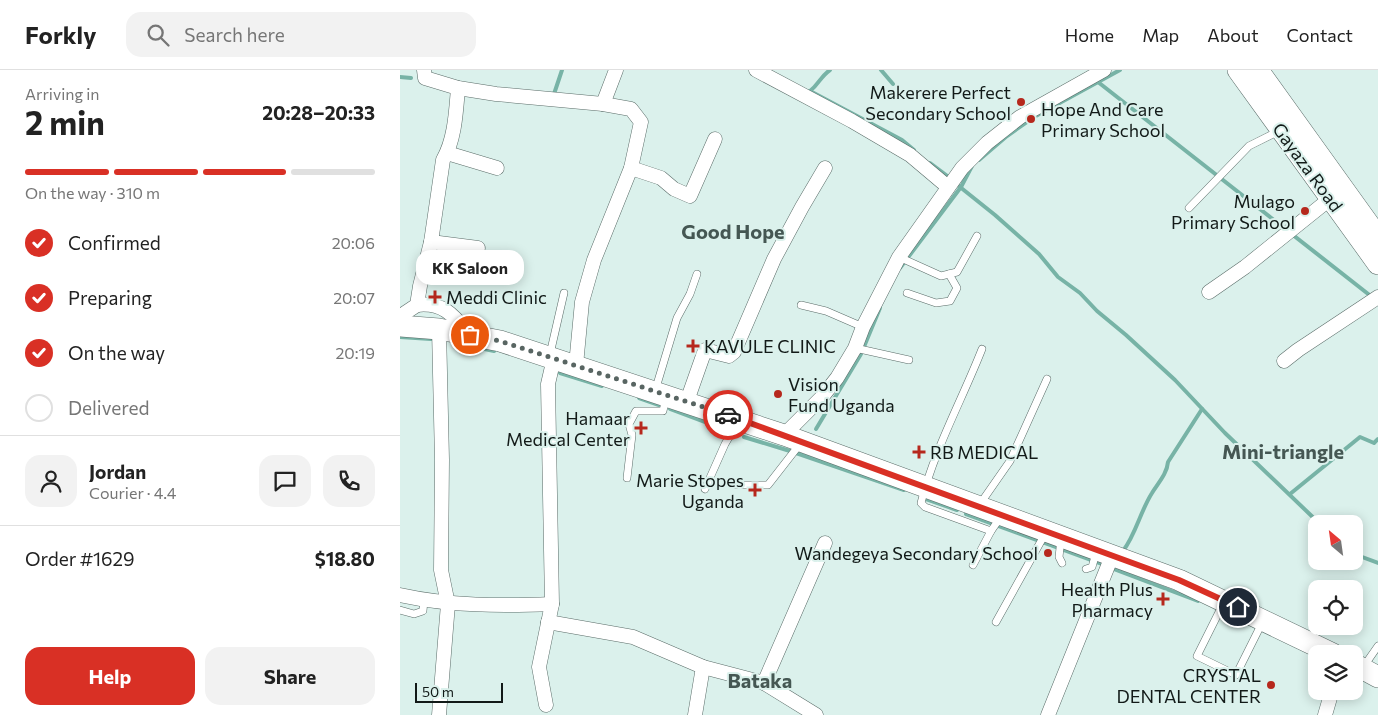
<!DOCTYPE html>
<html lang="en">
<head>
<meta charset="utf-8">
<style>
	:root { --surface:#fff; --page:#f2f2f2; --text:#222; --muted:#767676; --line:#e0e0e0; --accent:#d93025 }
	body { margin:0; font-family:Commissioner,sans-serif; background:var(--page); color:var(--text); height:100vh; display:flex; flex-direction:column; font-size:19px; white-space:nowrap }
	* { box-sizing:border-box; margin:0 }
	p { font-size:16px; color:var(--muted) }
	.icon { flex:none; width:28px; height:28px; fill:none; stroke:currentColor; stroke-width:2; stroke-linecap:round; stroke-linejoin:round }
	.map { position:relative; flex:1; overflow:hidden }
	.panel { display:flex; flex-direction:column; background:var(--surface); width:400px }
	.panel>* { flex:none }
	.needle { width:32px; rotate:331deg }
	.buttons { position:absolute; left:908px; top:445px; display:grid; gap:10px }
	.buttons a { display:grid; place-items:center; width:55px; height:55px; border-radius:10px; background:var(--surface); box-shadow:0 2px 12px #0003; font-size:25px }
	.scale { position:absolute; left:15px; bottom:12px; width:88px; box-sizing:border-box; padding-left:5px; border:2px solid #121a18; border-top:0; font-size:14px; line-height:18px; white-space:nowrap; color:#121a18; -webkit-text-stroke:4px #dbf1ec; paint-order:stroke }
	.pin { position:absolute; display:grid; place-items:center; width:42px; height:42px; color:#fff; margin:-21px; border:2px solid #fff; border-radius:50%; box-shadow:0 1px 5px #0007 }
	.courier { position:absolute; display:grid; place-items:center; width:50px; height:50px; margin:-25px; border:4px solid #d93025; border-radius:50%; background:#fff; color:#222; box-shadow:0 1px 6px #0007 }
	.bubble { position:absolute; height:35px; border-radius:15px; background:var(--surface); box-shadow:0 2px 12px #0003; font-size:16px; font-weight:700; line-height:35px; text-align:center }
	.overview em { font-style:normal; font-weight:700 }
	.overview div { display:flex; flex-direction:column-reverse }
	.overview { display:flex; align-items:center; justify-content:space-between; height:85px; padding:0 25px }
	h1 { font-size:32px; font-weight:700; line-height:38px }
	.bar { display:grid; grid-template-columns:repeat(4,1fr); gap:8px 5px; align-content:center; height:60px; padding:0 25px }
	.bar i { height:6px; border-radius:4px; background:var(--line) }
	.bar .active { background:var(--accent) }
	.bar p { grid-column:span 4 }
	.line { display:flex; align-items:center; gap:12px; padding:0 25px; border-top:1px solid var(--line) }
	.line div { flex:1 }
	.round { display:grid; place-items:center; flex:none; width:52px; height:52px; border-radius:15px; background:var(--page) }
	ol { padding:0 25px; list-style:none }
	li { display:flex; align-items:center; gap:15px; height:55px }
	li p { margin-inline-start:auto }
	li .icon { padding:5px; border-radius:50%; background:var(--accent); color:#fff; stroke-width:4 }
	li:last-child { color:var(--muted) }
	li i { width:28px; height:28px; border:2px solid var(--line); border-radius:50% }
	.button { display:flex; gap:10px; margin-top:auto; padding:10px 25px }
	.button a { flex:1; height:58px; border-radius:15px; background:var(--accent); color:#fff; font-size:20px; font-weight:700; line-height:58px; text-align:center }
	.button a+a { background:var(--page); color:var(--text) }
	header { display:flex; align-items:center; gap:30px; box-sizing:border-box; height:70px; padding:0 25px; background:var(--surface); border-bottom:1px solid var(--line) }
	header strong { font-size:24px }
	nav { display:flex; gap:28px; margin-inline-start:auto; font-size:18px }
	.search { width:350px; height:45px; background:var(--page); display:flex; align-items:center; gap:12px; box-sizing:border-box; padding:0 18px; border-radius:15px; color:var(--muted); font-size:19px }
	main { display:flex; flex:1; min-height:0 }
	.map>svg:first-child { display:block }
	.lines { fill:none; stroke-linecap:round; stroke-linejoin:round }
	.stream { stroke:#77b3a6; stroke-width:4 }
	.lane-casing { stroke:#5a6c68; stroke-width:8 }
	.street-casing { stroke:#5a6c68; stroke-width:15 }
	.primary-casing { stroke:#5a6c68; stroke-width:22 }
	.lane { stroke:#fff; stroke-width:7 }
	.street { stroke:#fff; stroke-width:14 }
	.primary { stroke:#fff; stroke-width:21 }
	.done { stroke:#586562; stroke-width:5; stroke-dasharray:0 9 }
	.route { stroke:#d93025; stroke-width:6 }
	.poi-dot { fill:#b6281d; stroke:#dbf1ec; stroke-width:2 }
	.labels { text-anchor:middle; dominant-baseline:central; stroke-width:4; stroke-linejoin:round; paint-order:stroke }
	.poi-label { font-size:18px; fill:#121a18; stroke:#dbf1ec; text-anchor:end }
	.street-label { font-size:18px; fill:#121a18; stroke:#dbf1ec }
	.quarter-label { font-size:20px; font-weight:bold; fill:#455753; stroke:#dbf1ec }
</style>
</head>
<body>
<header>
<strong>Forkly</strong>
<div class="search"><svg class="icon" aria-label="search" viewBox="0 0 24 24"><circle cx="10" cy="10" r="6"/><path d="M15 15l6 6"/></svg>Search here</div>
<nav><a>Home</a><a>Map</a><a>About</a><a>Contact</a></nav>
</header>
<main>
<section class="panel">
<div class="overview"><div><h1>2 min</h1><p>Arriving in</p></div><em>20:28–20:33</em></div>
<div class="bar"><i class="active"></i><i class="active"></i><i class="active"></i><i></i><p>On the way · 310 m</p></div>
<ol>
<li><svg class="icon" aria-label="check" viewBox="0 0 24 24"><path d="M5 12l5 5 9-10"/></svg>Confirmed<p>20:06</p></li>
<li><svg class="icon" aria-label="check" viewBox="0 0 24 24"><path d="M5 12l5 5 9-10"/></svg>Preparing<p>20:07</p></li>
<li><svg class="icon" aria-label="check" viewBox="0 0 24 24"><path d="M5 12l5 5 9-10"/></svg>On the way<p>20:19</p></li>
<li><i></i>Delivered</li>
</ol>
<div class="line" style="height:90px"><a class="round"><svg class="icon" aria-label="person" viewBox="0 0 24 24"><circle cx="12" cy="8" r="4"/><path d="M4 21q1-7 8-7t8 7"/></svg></a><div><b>Jordan</b><p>Courier · 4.4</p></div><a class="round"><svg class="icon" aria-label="chat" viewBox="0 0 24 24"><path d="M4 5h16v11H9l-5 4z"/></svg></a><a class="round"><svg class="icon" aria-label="phone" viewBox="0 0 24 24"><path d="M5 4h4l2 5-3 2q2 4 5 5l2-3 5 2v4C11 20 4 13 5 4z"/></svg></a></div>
<div class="line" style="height:65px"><div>Order #1629</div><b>$18.80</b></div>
<div class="button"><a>Help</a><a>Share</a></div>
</section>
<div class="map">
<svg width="978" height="645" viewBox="0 0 978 645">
	<rect width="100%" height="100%" fill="#dbf1ec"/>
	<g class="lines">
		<g class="stream">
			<polyline points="481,0 493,14"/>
			<polyline points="0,7 11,8"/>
			<polyline points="698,12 972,227"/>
			<polyline points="410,21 502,70 514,80"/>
			<path d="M410,21c9,-7 10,-14 20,-21"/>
			<polyline points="153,27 162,0"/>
			<polyline points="579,90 607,66 634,47 720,0"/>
			<polyline points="530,93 550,108"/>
			<polyline points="555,113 595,145 639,184 658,207 680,223 697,241 726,265 775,310 825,363 920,454"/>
			<polyline points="500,198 561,117 572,96"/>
			<polyline points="0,267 31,269"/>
			<polyline points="80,278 94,281"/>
			<polyline points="160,303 202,316"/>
			<polyline points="239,328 259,335"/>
			<polyline points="270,339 326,360"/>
			<polyline points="416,359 461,284 480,238"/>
			<polyline points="344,367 390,381"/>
			<polyline points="396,383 504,420"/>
			<polyline points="890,424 960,367 974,373 978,369"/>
			<polyline points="526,429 557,440"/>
			<polyline points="566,444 705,495"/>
			<path d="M723,481c13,-17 17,-39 29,-58 6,-10 15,-19 16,-31l34,-53"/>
			<polyline points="954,484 978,493"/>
			<polyline points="711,498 798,531"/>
		</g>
		<defs>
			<g id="lane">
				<polyline points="789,138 849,76 879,61"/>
				<polyline points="499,187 541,206 557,202 577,166"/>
				<polyline points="507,223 536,233 550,231 557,218 549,204"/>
				<polyline points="401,235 426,241 463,257"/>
				<polyline points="455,278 509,290"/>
				<path d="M582,279c-20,51 -48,101 -61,154l4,4 66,24 9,-13"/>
				<polyline points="150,284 164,223"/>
				<polyline points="255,321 277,248 290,224 297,204"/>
				<polyline points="227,408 232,365 229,354 236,341 263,341 266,328"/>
				<polyline points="335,415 368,415 400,374"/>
				<polyline points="305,419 325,374 338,352"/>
				<polyline points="580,434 610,391 647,309"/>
				<polyline points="661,469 659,487 662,493"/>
				<polyline points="573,495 591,461"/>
				<polyline points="686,499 692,497 696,483"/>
				<polyline points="823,534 797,586 836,605 862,553"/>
				<polyline points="0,540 14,544 23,541 24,530"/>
				<polyline points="596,552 645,464"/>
				<polyline points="964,596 978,576"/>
			</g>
			<g id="street">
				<polyline points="24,0 25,8 58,18 96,24 203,34 231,39 241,52 231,98 194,190 182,232 176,295"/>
				<polyline points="356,0 452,51 510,85 548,117"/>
				<polyline points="203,34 216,0"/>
				<polyline points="47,83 97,98"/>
				<polyline points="231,98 261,108 274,119 290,126 315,69"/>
				<polyline points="31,172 78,178"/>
				<polyline points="809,222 845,197 931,128"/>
				<path d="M17,235c27,-3 37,11 53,30"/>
				<path d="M0,249l5,-6 12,-8 3,-19 11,-44 12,-82c12,-21 13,-48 15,-72"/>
				<polyline points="39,259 42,390 41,500 48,534 39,645"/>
				<polyline points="884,291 898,280 978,227"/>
				<polyline points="287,331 305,280 329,286 334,282 374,189 402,137 425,98"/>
				<polyline points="384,365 422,327 437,308 455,278 463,257 499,187 562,98 587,73 620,47 704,0"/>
				<path d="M0,525c50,11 100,11 152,9"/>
				<polyline points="148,552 233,567 303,597 364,613 416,645"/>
				<polyline points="364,613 425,473"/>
				<polyline points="146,635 139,597 152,534 148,314 154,288"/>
				<polyline points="295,645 303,597"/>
				<polyline points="648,645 712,486"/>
				<polyline points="925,645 932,621"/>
			</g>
			<g id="primary">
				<polyline points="838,0 978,194"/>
				<polyline points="858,0 978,167"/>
				<polyline points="0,256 39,259 100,271 384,365 779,510 933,584"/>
				<polyline points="954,594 978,607"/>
			</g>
		</defs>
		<use href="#lane" class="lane-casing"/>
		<use href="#street" class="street-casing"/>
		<use href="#primary" class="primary-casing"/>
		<use href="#lane" class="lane"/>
		<use href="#street" class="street"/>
		<use href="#primary" class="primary"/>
	</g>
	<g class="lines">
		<polyline class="done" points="70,265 100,271 328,345"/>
		<polyline class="route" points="328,345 779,510 838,537"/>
	</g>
	<g class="poi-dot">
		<circle cx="621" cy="32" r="5"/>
		<circle cx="631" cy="49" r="5"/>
		<circle cx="905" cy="141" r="5"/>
		<path d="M32.5 219.5h5v5h5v5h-5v5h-5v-5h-5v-5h5z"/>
		<path d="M290.5 268.5h5v5h5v5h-5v5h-5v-5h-5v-5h5z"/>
		<circle cx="378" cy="324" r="5"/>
		<path d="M238.5 350.5h5v5h5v5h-5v5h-5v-5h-5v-5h5z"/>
		<path d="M516.5 374.5h5v5h5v5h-5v5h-5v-5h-5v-5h5z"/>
		<path d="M352.5 412.5h5v5h5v5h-5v5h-5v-5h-5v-5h5z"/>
		<circle cx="648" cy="483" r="5"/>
		<path d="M760.5 521.5h5v5h5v5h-5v5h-5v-5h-5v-5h5z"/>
		<circle cx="871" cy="615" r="5"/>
	</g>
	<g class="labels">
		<g class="poi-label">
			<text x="611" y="22">Makerere Perfect<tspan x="611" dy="21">Secondary School</tspan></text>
			<text x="641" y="39" text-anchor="start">Hope And Care<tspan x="641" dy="21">Primary School</tspan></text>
			<text x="895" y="131">Mulago<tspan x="895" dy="21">Primary School</tspan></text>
			<text x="46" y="227" text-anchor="start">Meddi Clinic</text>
			<text x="304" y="276" text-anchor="start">KAVULE CLINIC</text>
			<text x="388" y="314" text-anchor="start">Vision<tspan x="388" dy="21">Fund Uganda</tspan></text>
			<text x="230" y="348">Hamaar<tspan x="230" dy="21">Medical Center</tspan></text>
			<text x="530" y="382" text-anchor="start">RB MEDICAL</text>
			<text x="344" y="410">Marie Stopes<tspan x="344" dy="21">Uganda</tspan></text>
			<text x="638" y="483">Wandegeya Secondary School</text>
			<text x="753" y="519">Health Plus<tspan x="753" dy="21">Pharmacy</tspan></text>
			<text x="861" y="605">CRYSTAL<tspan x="861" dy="21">DENTAL CENTER</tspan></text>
		</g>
		<g class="street-label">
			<text transform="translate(908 97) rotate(54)">Gayaza Road</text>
		</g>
		<g class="quarter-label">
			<text x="333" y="161">Good Hope</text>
			<text x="883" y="381">Mini-triangle</text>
			<text x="360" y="610">Bataka</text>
		</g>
	</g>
</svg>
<div class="buttons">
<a><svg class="needle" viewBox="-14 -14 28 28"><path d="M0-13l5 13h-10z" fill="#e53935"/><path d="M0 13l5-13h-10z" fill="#767676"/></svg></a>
<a><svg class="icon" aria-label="locate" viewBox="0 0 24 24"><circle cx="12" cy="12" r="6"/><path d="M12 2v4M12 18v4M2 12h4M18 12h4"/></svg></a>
<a><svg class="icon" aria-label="layers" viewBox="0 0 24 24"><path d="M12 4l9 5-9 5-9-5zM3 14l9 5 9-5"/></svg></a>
</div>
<div class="scale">50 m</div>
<div class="pin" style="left:70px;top:265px;background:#ea580c"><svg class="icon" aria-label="bag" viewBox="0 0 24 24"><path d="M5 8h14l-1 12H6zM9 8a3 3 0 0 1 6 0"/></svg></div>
<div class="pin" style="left:838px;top:537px;background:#1f2937"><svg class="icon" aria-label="home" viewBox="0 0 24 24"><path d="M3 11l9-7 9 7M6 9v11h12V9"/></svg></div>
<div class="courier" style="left:328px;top:345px"><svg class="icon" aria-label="car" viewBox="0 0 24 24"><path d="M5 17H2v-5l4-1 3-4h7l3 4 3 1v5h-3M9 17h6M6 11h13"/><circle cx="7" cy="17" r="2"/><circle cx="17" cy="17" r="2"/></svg></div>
<div class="bubble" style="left:16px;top:180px;width:108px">KK Saloon</div>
</div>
</main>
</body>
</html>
